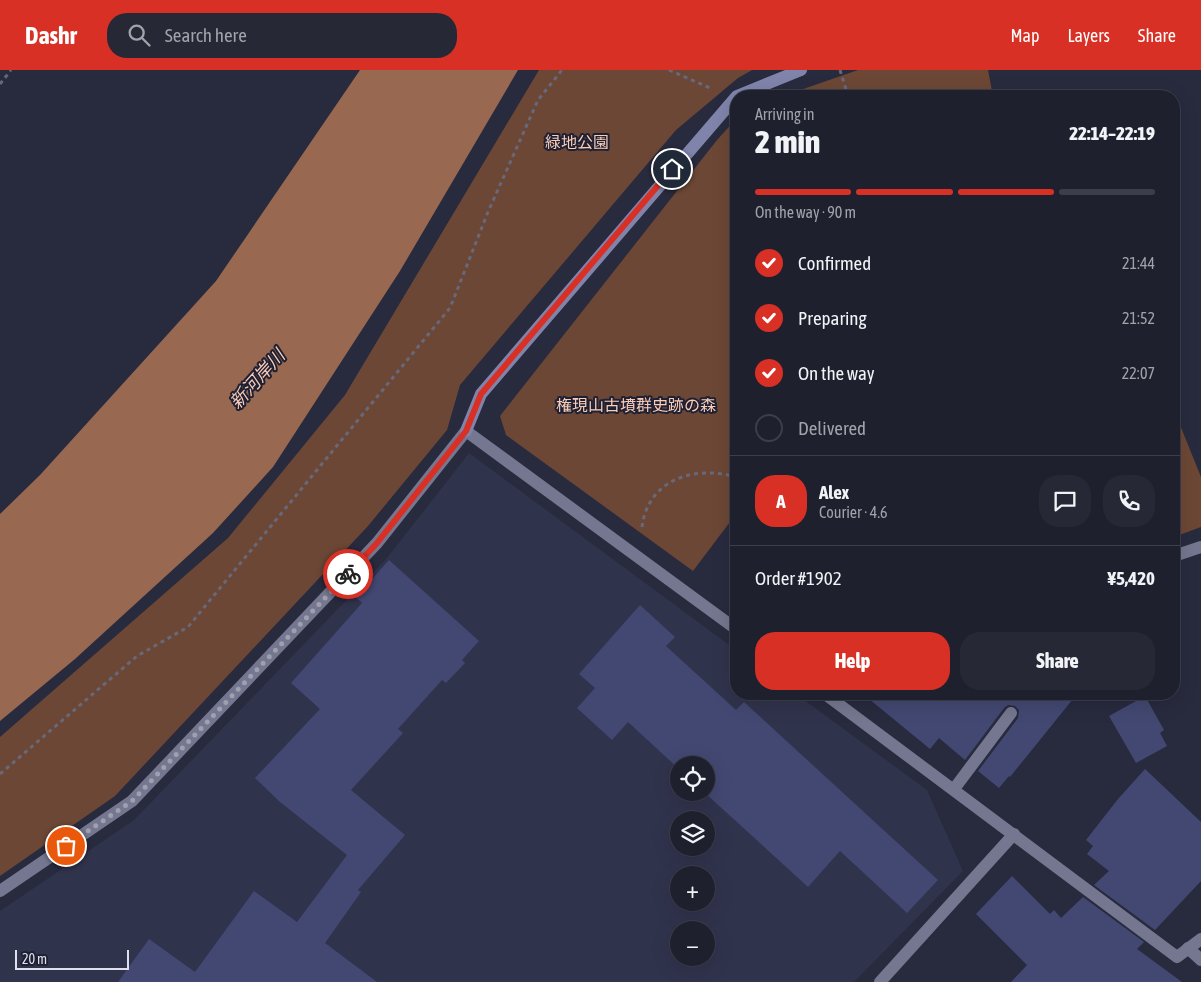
<!DOCTYPE html>
<html lang="en">
<head>
<meta charset="utf-8">
<style>
	:root { --surface:#1e202e; --page:#262836; --text:#f1f3f6; --muted:#a1a3aa; --line:#3c3e4a; --accent:#d93025 }
	body { margin:0; font-family:"Asap Condensed","Noto Sans JP",sans-serif; background:var(--page); color:var(--text); height:100vh; display:flex; flex-direction:column; font-size:19px; white-space:nowrap }
	* { box-sizing:border-box; margin:0 }
	p { font-size:16px; color:var(--muted) }
	.icon { flex:none; width:28px; height:28px; fill:none; stroke:currentColor; stroke-width:2; stroke-linecap:round; stroke-linejoin:round }
	.map { position:relative; flex:1; overflow:hidden }
	.drawer { position:absolute; left:730px; top:20px; width:450px; height:610px; display:flex; flex-direction:column; background:var(--surface); border-radius:20px; box-shadow:0 5px 20px #0002,0 0 0 1px var(--line) }
	.drawer>* { flex:none }
	.controls { position:absolute; left:670px; top:686px; display:grid; gap:10px }
	.controls a { display:grid; place-items:center; width:45px; height:45px; border-radius:50%; background:var(--surface); box-shadow:0 5px 20px #0002,0 0 0 1px var(--line); font-size:25px }
	.scale { position:absolute; left:15px; bottom:12px; width:114px; box-sizing:border-box; padding-left:5px; border:2px solid #dee0ed; border-top:0; font-size:14px; line-height:18px; white-space:nowrap; color:#dee0ed; -webkit-text-stroke:4px #1e2033; paint-order:stroke }
	.pin { position:absolute; display:grid; place-items:center; width:42px; height:42px; color:#fff; margin:-21px; border:2px solid #fff; border-radius:50%; box-shadow:0 1px 5px #0007 }
	.courier { position:absolute; display:grid; place-items:center; width:50px; height:50px; margin:-25px; border:4px solid #d93025; border-radius:50%; background:#fff; color:#222; box-shadow:0 1px 6px #0007 }
	.summary em { font-style:normal; font-weight:800 }
	.summary div { display:flex; flex-direction:column-reverse }
	.summary { display:flex; align-items:center; justify-content:space-between; height:85px; padding:0 25px }
	h1 { font-size:32px; font-weight:800; line-height:38px }
	.bar { display:grid; grid-template-columns:repeat(4,1fr); gap:8px 5px; align-content:center; height:60px; padding:0 25px }
	.bar i { height:6px; border-radius:4px; background:var(--line) }
	.bar .current { background:var(--accent) }
	.bar p { grid-column:span 4 }
	.line { display:flex; align-items:center; gap:12px; padding:0 25px; border-top:1px solid var(--line) }
	.line div { flex:1 }
	.round { display:grid; place-items:center; flex:none; width:52px; height:52px; border-radius:20px; background:var(--page) }
	ol { padding:0 25px; list-style:none }
	li { display:flex; align-items:center; gap:15px; height:55px }
	li p { margin-inline-start:auto }
	li .icon { padding:5px; border-radius:50%; background:var(--accent); color:#fff; stroke-width:4 }
	li:last-child { color:var(--muted) }
	li i { width:28px; height:28px; border:2px solid var(--line); border-radius:50% }
	.cta { display:flex; gap:10px; margin-top:auto; padding:10px 25px }
	.cta a { flex:1; height:58px; border-radius:20px; background:var(--accent); color:#fff; font-size:20px; font-weight:800; line-height:58px; text-align:center }
	.cta a+a { background:var(--page); color:var(--text) }
	header { display:flex; align-items:center; gap:30px; box-sizing:border-box; height:70px; padding:0 25px; background:var(--accent); color:#fff }
	header strong { font-size:24px }
	nav { display:flex; gap:28px; margin-inline-start:auto; font-size:18px }
	.search { width:350px; height:45px; background:var(--page); display:flex; align-items:center; gap:12px; box-sizing:border-box; padding:0 18px; border-radius:20px; color:var(--muted); font-size:19px }
	.map>svg:first-child { display:block }
	.built { fill:#30334c; fill-rule:evenodd }
	.green { fill:#6c4735 }
	.water { fill:#986851 }
	.building { fill:#434872 }
	.lines { fill:none; stroke-linecap:round; stroke-linejoin:round }
	.path { stroke:#67697b; stroke-width:3; stroke-dasharray:4 4; stroke-linecap:butt }
	.lane { stroke:#74778f; stroke-width:12 }
	.street { stroke:#74778f; stroke-width:12 }
	.secondary { stroke:#8084ab; stroke-width:12 }
	.done { stroke:#9ea0b0; stroke-width:5; stroke-dasharray:0 9 }
	.route { stroke:#d93025; stroke-width:6 }
	.labels { text-anchor:middle; dominant-baseline:central; stroke-width:4; stroke-linejoin:round; paint-order:stroke }
	.park-label { font-size:16px; fill:#fbcdb6; stroke:#1e2033 }
	.water-label { font-size:18px; font-style:italic; fill:#f9cab4; stroke:#1e2033 }
</style>
</head>
<body>
<header>
<strong>Dashr</strong>
<div class="search"><svg class="icon" aria-label="search" viewBox="0 0 24 24"><circle cx="10" cy="10" r="6"/><path d="M15 15l6 6"/></svg>Search here</div>
<nav><a>Map</a><a>Layers</a><a>Share</a></nav>
</header>
<div class="map">
<svg width="1201" height="912" viewBox="0 0 1201 912">
	<rect width="100%" height="100%" fill="#282a3e"/>
	<path class="built" d="M469,383l267,197v44h60l131,96 36,81 -109,111h-854v-71l134,-91 253,-262zM679,695h27v27h-27zM679,750h27v28h-27zM679,805h27v27h-27zM679,860h27v28h-27z"/>
	<g class="green">
		<polygon points="539,0 752,0 738,8 676,60 460,315 447,360 368,456 115,726 0,806 0,667 228,468 345,325"/>
		<polygon points="858,0 988,0 993,26 783,26"/>
		<polygon points="736,49 736,444 693,501 506,365 500,346 717,70"/>
		<polygon points="1174,340 1201,407 1201,457 1174,467"/>
	</g>
	<polygon class="water" points="360,0 518,0 400,201 273,397 213,463 75,589 0,651 0,444 40,405 216,211"/>
	<g class="building">
		<polygon points="389,490 479,571 462,590 465,593 446,613 442,610 398,659 403,663 351,720 405,765 358,820 361,822 325,873 377,912 118,912 149,869 195,902 254,821 297,852 347,785 280,732 255,708 320,639 291,613 362,533 356,527"/>
		<polygon points="640,535 675,567 666,576 736,640 744,632 938,810 907,843 840,781 808,817 704,722 706,722 706,695 679,695 679,699 628,652 612,670 577,638 595,618 579,604"/>
		<polygon points="863,624 1077,624 1010,707 1009,706 999,718 978,701 1018,648 1019,640 1015,636 1008,635 1004,638 965,690 939,668 930,679"/>
		<polygon points="1145,626 1164,660 1160,663 1167,676 1136,693 1109,646"/>
		<polygon points="1145,699 1201,752 1201,811 1155,860 1094,815 1109,801 1087,784 1093,776 1086,770 1118,729"/>
		<polygon points="1012,806 1050,844 1054,840 1061,848 1083,827 1144,872 1137,879 1182,912 1011,912 1027,895 976,844"/>
	</g>
	<g class="lines">
		<g class="path">
			<polyline points="669,0 710,18"/>
			<polyline points="840,0 848,26"/>
			<polyline points="0,14 11,0"/>
			<path d="M642,457c6,-48 53,-62 94,-50"/>
			<polyline points="0,704 137,586 188,557 450,238 488,142 538,30 562,0"/>
		</g>
		<g class="lane">
			<polyline points="954,719 1011,643"/>
			<polyline points="1188,878 1201,890"/>
		</g>
		<g class="street">
			<polyline points="1174,486 1201,477"/>
			<polyline points="825,624 1177,887 1201,869"/>
			<polyline points="0,821 132,731 377,473 466,361 736,559"/>
			<polyline points="880,912 1014,764"/>
		</g>
		<g class="secondary">
			<polyline points="737,26 801,0"/>
			<polyline points="466,361 481,324 736,27"/>
		</g>
	</g>
	<g class="lines">
		<polyline class="done" points="66,776 132,731 348,504"/>
		<polyline class="route" points="348,504 377,473 466,361 481,324 672,99"/>
	</g>
	<g class="labels">
		<g class="park-label">
			<text x="577" y="72">緑地公園</text>
			<text x="636" y="335">権現山古墳群史跡の森</text>
		</g>
		<g class="water-label">
			<text transform="translate(257 309) rotate(-48)">新河岸川</text>
		</g>
	</g>
</svg>
<div class="controls">
<a><svg class="icon" aria-label="locate" viewBox="0 0 24 24"><circle cx="12" cy="12" r="6"/><path d="M12 2v4M12 18v4M2 12h4M18 12h4"/></svg></a>
<a><svg class="icon" aria-label="layers" viewBox="0 0 24 24"><path d="M12 4l9 5-9 5-9-5zM3 14l9 5 9-5"/></svg></a>
<a>+</a>
<a>−</a>
</div>
<div class="scale">20 m</div>
<div class="pin" style="left:66px;top:776px;background:#ea580c"><svg class="icon" aria-label="bag" viewBox="0 0 24 24"><path d="M5 8h14l-1 12H6zM9 8a3 3 0 0 1 6 0"/></svg></div>
<div class="pin" style="left:672px;top:99px;background:#1f2937"><svg class="icon" aria-label="home" viewBox="0 0 24 24"><path d="M3 11l9-7 9 7M6 9v11h12V9"/></svg></div>
<div class="courier" style="left:348px;top:504px"><svg class="icon" aria-label="bike" viewBox="0 0 24 24"><circle cx="6" cy="16" r="4"/><circle cx="18" cy="16" r="4"/><path d="M6 16l4-8h5l3 8M10 8l3 8H6M13 5h3"/></svg></div>
<section class="drawer">
<div class="summary"><div><h1>2 min</h1><p>Arriving in</p></div><em>22:14–22:19</em></div>
<div class="bar"><i class="current"></i><i class="current"></i><i class="current"></i><i></i><p>On the way · 90 m</p></div>
<ol>
<li><svg class="icon" aria-label="check" viewBox="0 0 24 24"><path d="M5 12l5 5 9-10"/></svg>Confirmed<p>21:44</p></li>
<li><svg class="icon" aria-label="check" viewBox="0 0 24 24"><path d="M5 12l5 5 9-10"/></svg>Preparing<p>21:52</p></li>
<li><svg class="icon" aria-label="check" viewBox="0 0 24 24"><path d="M5 12l5 5 9-10"/></svg>On the way<p>22:07</p></li>
<li><i></i>Delivered</li>
</ol>
<div class="line" style="height:90px"><b class="round" style="background:var(--accent);color:#fff">A</b><div><b>Alex</b><p>Courier · 4.6</p></div><a class="round"><svg class="icon" aria-label="chat" viewBox="0 0 24 24"><path d="M4 5h16v11H9l-5 4z"/></svg></a><a class="round"><svg class="icon" aria-label="phone" viewBox="0 0 24 24"><path d="M5 4h4l2 5-3 2q2 4 5 5l2-3 5 2v4C11 20 4 13 5 4z"/></svg></a></div>
<div class="line" style="height:65px"><div>Order #1902</div><b>¥5,420</b></div>
<div class="cta"><a>Help</a><a>Share</a></div>
</section>
</div>
</body>
</html>
